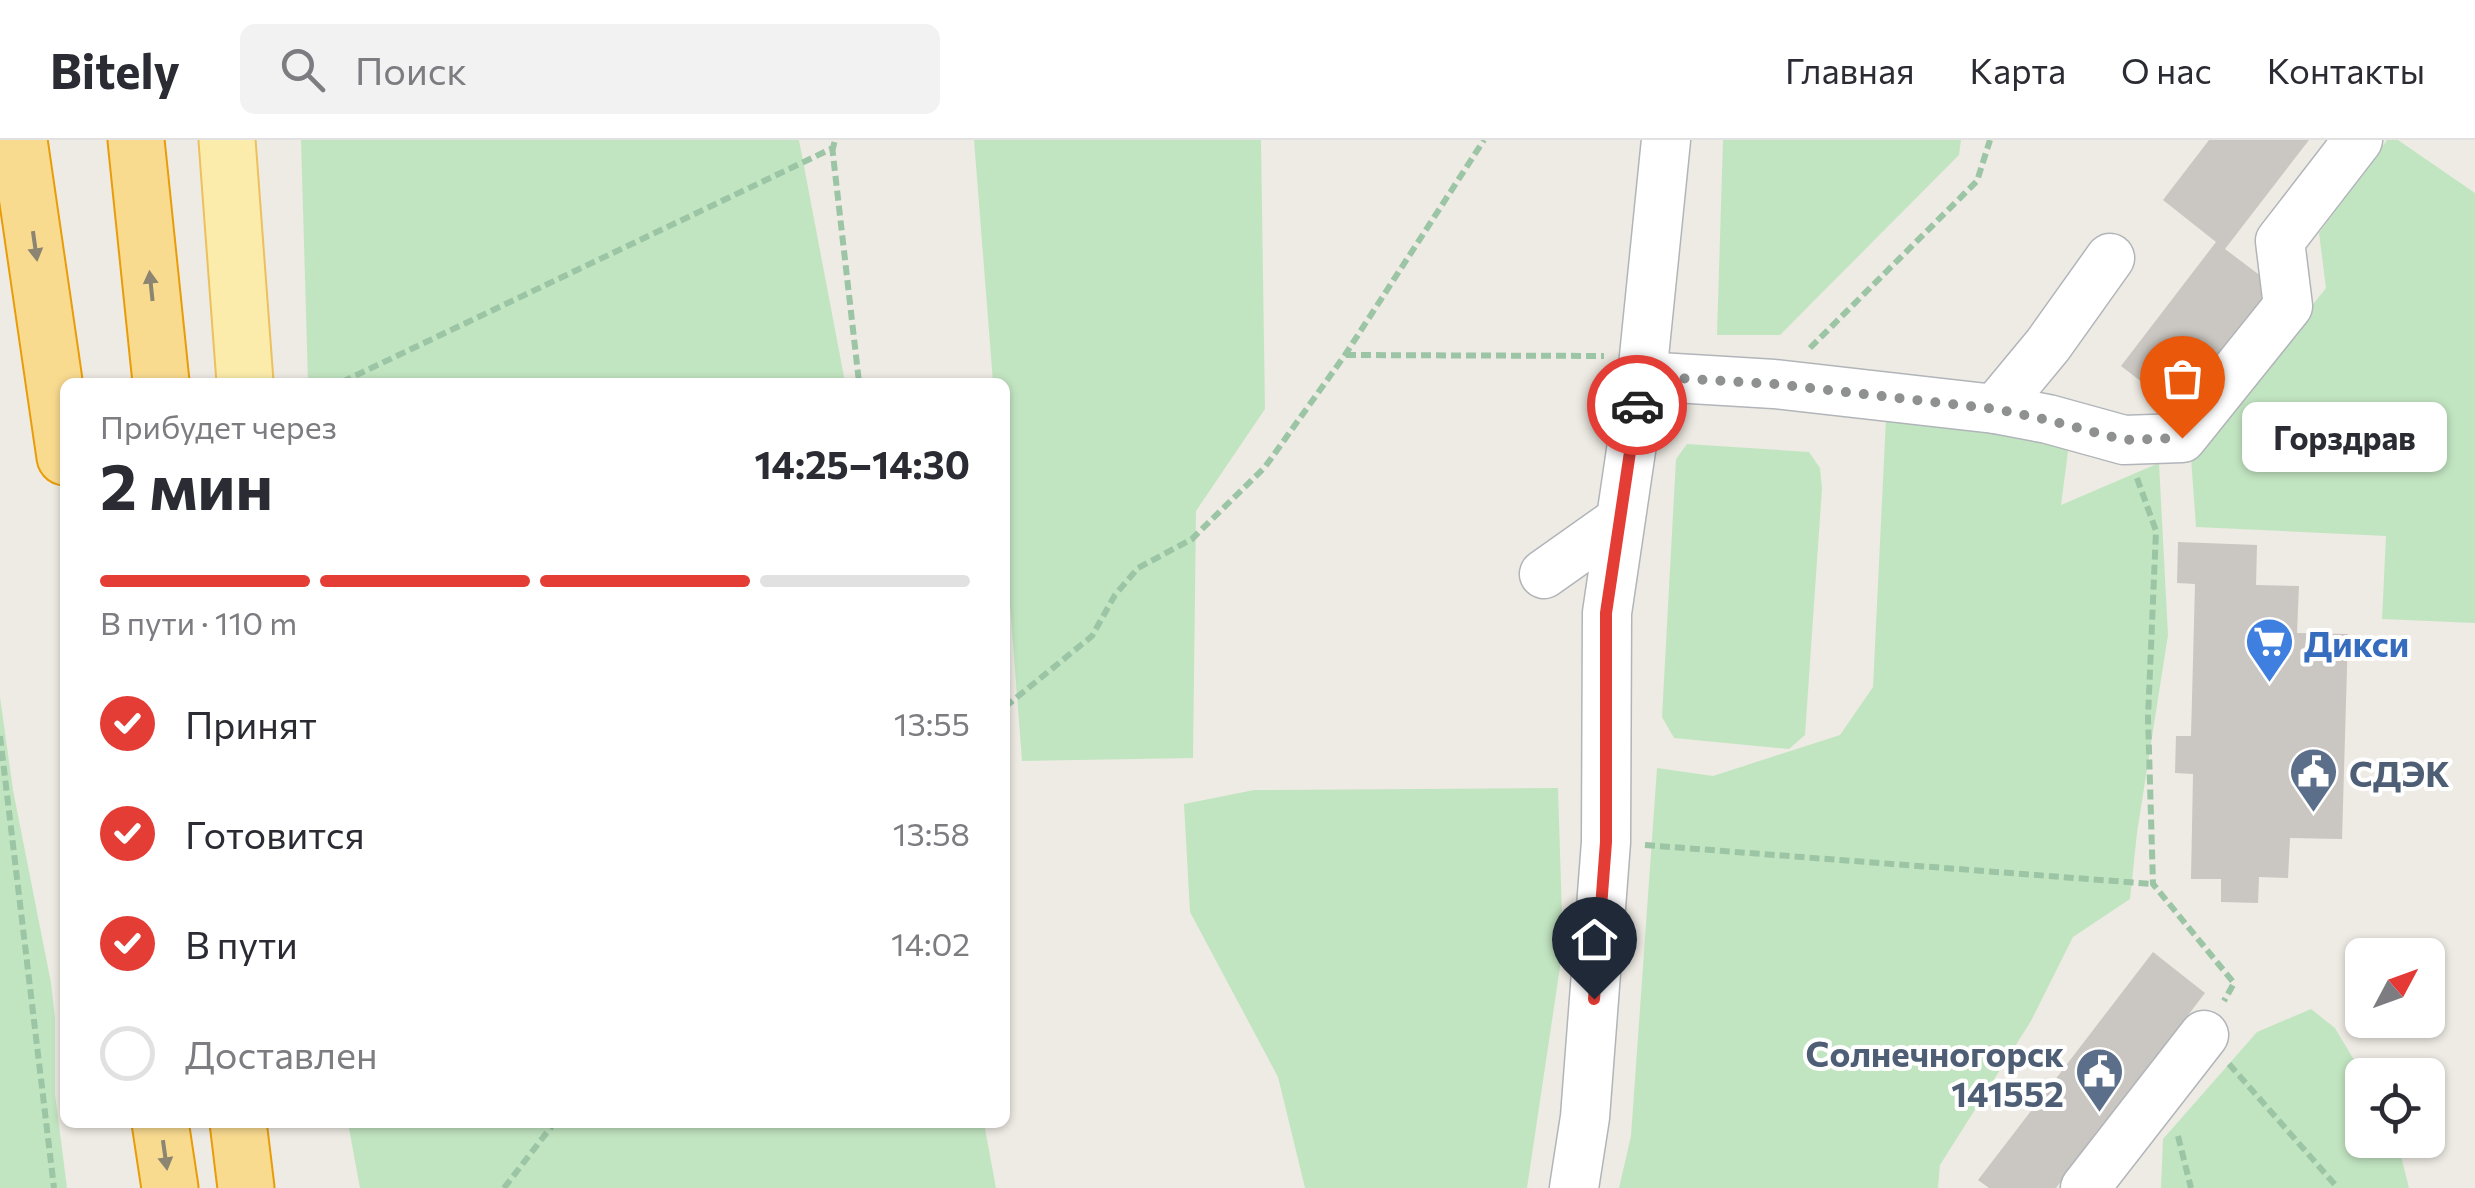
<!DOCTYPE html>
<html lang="ru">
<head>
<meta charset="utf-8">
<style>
	:root { --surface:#fff; --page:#f2f2f3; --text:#2b2b33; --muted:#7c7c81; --line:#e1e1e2; --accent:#e33d35 }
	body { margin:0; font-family:Commissioner,sans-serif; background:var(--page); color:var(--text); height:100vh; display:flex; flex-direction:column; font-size:38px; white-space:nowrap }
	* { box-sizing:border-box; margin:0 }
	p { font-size:32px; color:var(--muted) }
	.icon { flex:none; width:55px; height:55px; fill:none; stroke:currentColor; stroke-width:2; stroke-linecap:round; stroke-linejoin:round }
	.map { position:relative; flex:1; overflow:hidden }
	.sheet { position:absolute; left:60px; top:238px; width:950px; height:750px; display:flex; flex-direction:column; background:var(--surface); border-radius:15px; box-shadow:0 2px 8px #0004 }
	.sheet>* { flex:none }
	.needle { width:65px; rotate:49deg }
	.buttons { position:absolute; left:2345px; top:798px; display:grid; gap:20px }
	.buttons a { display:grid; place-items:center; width:100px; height:100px; border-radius:15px; background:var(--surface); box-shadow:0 2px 8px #0004; font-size:50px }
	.pin { position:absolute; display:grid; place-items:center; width:85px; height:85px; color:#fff; margin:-102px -42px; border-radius:50% 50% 50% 0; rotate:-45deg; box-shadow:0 0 10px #0007 }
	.pin .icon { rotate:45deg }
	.courier { position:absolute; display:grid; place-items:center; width:100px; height:100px; margin:-50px; border:8px solid #e33d35; border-radius:50%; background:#fff; color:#222; box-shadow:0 2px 12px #0007 }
	.bubble { position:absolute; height:70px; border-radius:15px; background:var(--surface); box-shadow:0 2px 8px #0004; font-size:32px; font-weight:700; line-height:70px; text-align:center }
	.headline em { font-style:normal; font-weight:700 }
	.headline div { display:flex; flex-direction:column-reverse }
	.headline { display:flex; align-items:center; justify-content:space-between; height:170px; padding:0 40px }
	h1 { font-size:65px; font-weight:700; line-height:75px }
	.bar { display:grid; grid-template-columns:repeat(4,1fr); gap:15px 10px; align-content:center; height:120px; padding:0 40px }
	.bar i { height:12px; border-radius:8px; background:var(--line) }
	.bar .active { background:var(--accent) }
	.bar p { grid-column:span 4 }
	ol { padding:0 40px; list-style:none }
	li { display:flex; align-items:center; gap:30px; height:110px }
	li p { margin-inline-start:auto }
	li .icon { padding:10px; border-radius:50%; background:var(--accent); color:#fff; stroke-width:4 }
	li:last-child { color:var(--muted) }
	li i { width:55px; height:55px; border:5px solid var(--line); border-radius:50% }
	header { display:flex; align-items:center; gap:60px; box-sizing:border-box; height:140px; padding:0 50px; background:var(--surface); border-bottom:2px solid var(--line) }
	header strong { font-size:48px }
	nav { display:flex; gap:55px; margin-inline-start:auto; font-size:35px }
	.search { width:700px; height:90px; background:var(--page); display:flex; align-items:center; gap:25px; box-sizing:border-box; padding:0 35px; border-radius:15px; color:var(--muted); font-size:38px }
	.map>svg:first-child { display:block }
	.green { fill:#c2e5c1 }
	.building { fill:#cac6c1 }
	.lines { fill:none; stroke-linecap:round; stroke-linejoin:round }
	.minor-casing { stroke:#b1b5b9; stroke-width:51 }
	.major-casing { stroke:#ecc05f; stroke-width:59 }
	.highway-casing { stroke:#e99c09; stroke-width:59 }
	.path { stroke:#9bc5a5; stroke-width:6; stroke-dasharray:10 5; stroke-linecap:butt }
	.minor { stroke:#fff; stroke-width:48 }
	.major { stroke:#fcecab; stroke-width:55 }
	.highway { stroke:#f9db90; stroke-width:55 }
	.oneway { fill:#8b8571 }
	.done { stroke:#8f9191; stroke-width:10; stroke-dasharray:0 18 }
	.route { stroke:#e33d35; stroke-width:12 }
	.labels { text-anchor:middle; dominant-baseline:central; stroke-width:8; stroke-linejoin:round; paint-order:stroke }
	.shop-label { font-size:35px; font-weight:bold; fill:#366cbe; stroke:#fff; text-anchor:start }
	.service-label { font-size:35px; font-weight:bold; fill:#4e5e75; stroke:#fff; text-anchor:start }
</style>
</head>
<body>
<header>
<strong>Bitely</strong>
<div class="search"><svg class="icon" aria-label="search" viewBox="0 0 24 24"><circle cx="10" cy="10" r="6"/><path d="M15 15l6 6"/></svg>Поиск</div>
<nav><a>Главная</a><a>Карта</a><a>О нас</a><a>Контакты</a></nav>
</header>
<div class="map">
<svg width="2475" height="1048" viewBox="0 0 2475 1048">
	<rect width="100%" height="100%" fill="#eeebe4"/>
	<g class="green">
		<polygon points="301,0 799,0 845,242 308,242"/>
		<polygon points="974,0 1261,0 1265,269 1196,371 1193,618 1022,621 1005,401 1005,242 993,242"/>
		<polygon points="1723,0 1961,0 1959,15 1780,195 1717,195"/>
		<polygon points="2387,0 2398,0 2475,53 2475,483 2382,479 2386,396 2196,387 2191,318 2326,148 2319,93"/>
		<polygon points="1886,278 2032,283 2069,304 2061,365 2159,323 2168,495 2137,693 2130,759 2073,797 2031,881 1940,1025 1938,1048 1619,1048 1631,996 1657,628 1713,636 1840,595 1873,547"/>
		<polygon points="1687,304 1809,312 1820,328 1822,348 1805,595 1789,609 1674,598 1662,577 1676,319"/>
		<polygon points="0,557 13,650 51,843 55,878 55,954 67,1048 0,1048"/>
		<polygon points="1558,648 1563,807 1527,1048 1305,1048 1278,937 1190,772 1184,664 1254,650"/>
		<polygon points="2311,869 2335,888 2363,935 2362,1000 2397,1000 2409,1048 2161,1048 2163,999 2257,892"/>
		<polygon points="348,983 984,983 996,1048 360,1048"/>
	</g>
	<g class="building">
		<polygon points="2209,0 2309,0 2225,109 2278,149 2182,273 2121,226 2216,102 2163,60"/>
		<polygon points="2178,402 2257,405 2256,445 2299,446 2297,493 2348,494 2342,699 2290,698 2288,738 2259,737 2258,763 2221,762 2221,739 2191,739 2193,634 2175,633 2176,596 2191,596 2195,444 2177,443"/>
		<polygon points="2153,812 2205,853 2056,1048 1989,1048 1978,1040"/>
	</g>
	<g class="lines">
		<defs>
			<g id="minor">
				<polyline points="1642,236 1774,244 1995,269 2048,205 2110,118"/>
				<polyline points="1995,269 2048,279 2124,300 2182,298 2288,166 2280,101 2358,0"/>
				<polyline points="1544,434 1619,381"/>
				<polyline points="1574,1048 1585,977 1606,702 1607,473 1642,236 1666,0"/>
				<polyline points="2085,1048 2204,895"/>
			</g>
			<polyline id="major" points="227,0 245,242"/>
			<g id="highway">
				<polyline points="19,0 65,317"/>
				<polyline points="136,0 161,242"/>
				<polyline points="160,982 170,1048"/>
				<polyline points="238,982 246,1048"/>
			</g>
		</defs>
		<use href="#minor" class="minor-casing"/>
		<use href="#major" class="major-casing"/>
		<use href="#highway" class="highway-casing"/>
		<g class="path">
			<polyline points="832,6 859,242"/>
			<polyline points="1810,208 1977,41 1990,0"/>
			<polyline points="1346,215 1604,216"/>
			<polyline points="342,242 833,8 835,0"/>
			<polyline points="2137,338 2156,391 2148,577 2153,744 2234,843 2224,861"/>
			<polyline points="1005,567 1092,496 1115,455 1138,428 1192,399 1265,327 1345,215 1484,0"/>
			<polyline points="0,596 54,1048"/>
			<polyline points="1645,705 2153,744"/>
			<polyline points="2229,924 2338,1048"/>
			<polyline points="2178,996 2191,1048"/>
			<polyline points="504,1048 555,982"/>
		</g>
		<use href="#minor" class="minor"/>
		<use href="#major" class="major"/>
		<use href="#highway" class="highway"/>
	</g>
	<defs><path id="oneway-solid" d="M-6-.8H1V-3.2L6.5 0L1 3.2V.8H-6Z" transform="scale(2.5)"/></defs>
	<g class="oneway">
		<use href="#oneway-solid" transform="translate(35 106) rotate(82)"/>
		<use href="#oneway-solid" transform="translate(151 146) rotate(-96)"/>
		<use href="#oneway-solid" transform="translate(165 1015) rotate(82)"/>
	</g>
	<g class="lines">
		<polyline class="done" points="1637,265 1642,236 1774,244 1996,269 2048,280 2124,300 2182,298"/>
		<polyline class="route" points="1594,859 1606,702 1606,473 1637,265"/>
	</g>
	<defs>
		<symbol id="supermarket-pin" viewBox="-11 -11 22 30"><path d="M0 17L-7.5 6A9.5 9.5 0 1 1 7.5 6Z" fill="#3f7fe0" stroke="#fff"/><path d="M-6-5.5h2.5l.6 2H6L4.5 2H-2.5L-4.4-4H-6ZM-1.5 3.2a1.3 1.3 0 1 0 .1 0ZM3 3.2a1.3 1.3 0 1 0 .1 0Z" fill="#fff"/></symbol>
		<symbol id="civic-pin" viewBox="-11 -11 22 30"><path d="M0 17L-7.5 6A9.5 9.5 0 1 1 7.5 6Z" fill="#5c6f8a" stroke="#fff"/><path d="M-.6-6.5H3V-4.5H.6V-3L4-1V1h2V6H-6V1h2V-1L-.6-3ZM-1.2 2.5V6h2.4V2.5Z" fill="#fff"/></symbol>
	</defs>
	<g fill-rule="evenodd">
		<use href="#supermarket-pin" x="2242" y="474" width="55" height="75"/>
		<use href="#civic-pin" x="2286" y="604" width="55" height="75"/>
		<use href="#civic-pin" x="2072" y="904" width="55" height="75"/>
	</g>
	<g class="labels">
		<g class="shop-label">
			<text x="2304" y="502">Дикси</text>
		</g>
		<g class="service-label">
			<text x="2349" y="632">СДЭК</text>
			<text x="2064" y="912" text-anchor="end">Солнечногорск<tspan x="2064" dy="40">141552</tspan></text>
		</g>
	</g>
</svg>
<div class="buttons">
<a><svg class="needle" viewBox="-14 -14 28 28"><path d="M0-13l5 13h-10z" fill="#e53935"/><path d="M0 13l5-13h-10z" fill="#7c7c81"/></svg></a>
<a><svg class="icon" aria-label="locate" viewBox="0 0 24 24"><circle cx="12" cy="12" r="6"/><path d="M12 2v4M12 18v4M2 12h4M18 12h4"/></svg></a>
</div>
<div class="pin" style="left:2182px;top:298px;background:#ea580c"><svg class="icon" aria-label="bag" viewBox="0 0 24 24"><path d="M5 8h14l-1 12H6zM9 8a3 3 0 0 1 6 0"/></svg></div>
<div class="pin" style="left:1594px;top:859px;background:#1f2937"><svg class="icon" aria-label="home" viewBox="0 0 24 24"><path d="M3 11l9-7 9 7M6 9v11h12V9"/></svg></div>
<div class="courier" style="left:1637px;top:265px"><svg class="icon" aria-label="car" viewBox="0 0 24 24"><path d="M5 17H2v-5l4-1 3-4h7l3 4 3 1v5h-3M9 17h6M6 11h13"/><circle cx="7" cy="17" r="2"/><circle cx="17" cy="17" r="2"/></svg></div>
<div class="bubble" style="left:2242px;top:262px;width:205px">Горздрав</div>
<section class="sheet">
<div class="headline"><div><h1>2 мин</h1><p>Прибудет через</p></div><em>14:25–14:30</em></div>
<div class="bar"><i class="active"></i><i class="active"></i><i class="active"></i><i></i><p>В пути · 110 m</p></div>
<ol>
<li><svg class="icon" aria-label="check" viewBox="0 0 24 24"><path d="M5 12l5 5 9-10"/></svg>Принят<p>13:55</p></li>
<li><svg class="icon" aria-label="check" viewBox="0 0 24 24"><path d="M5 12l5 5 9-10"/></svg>Готовится<p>13:58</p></li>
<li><svg class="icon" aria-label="check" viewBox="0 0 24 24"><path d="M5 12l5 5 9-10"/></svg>В пути<p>14:02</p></li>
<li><i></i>Доставлен</li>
</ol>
</section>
</div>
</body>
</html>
